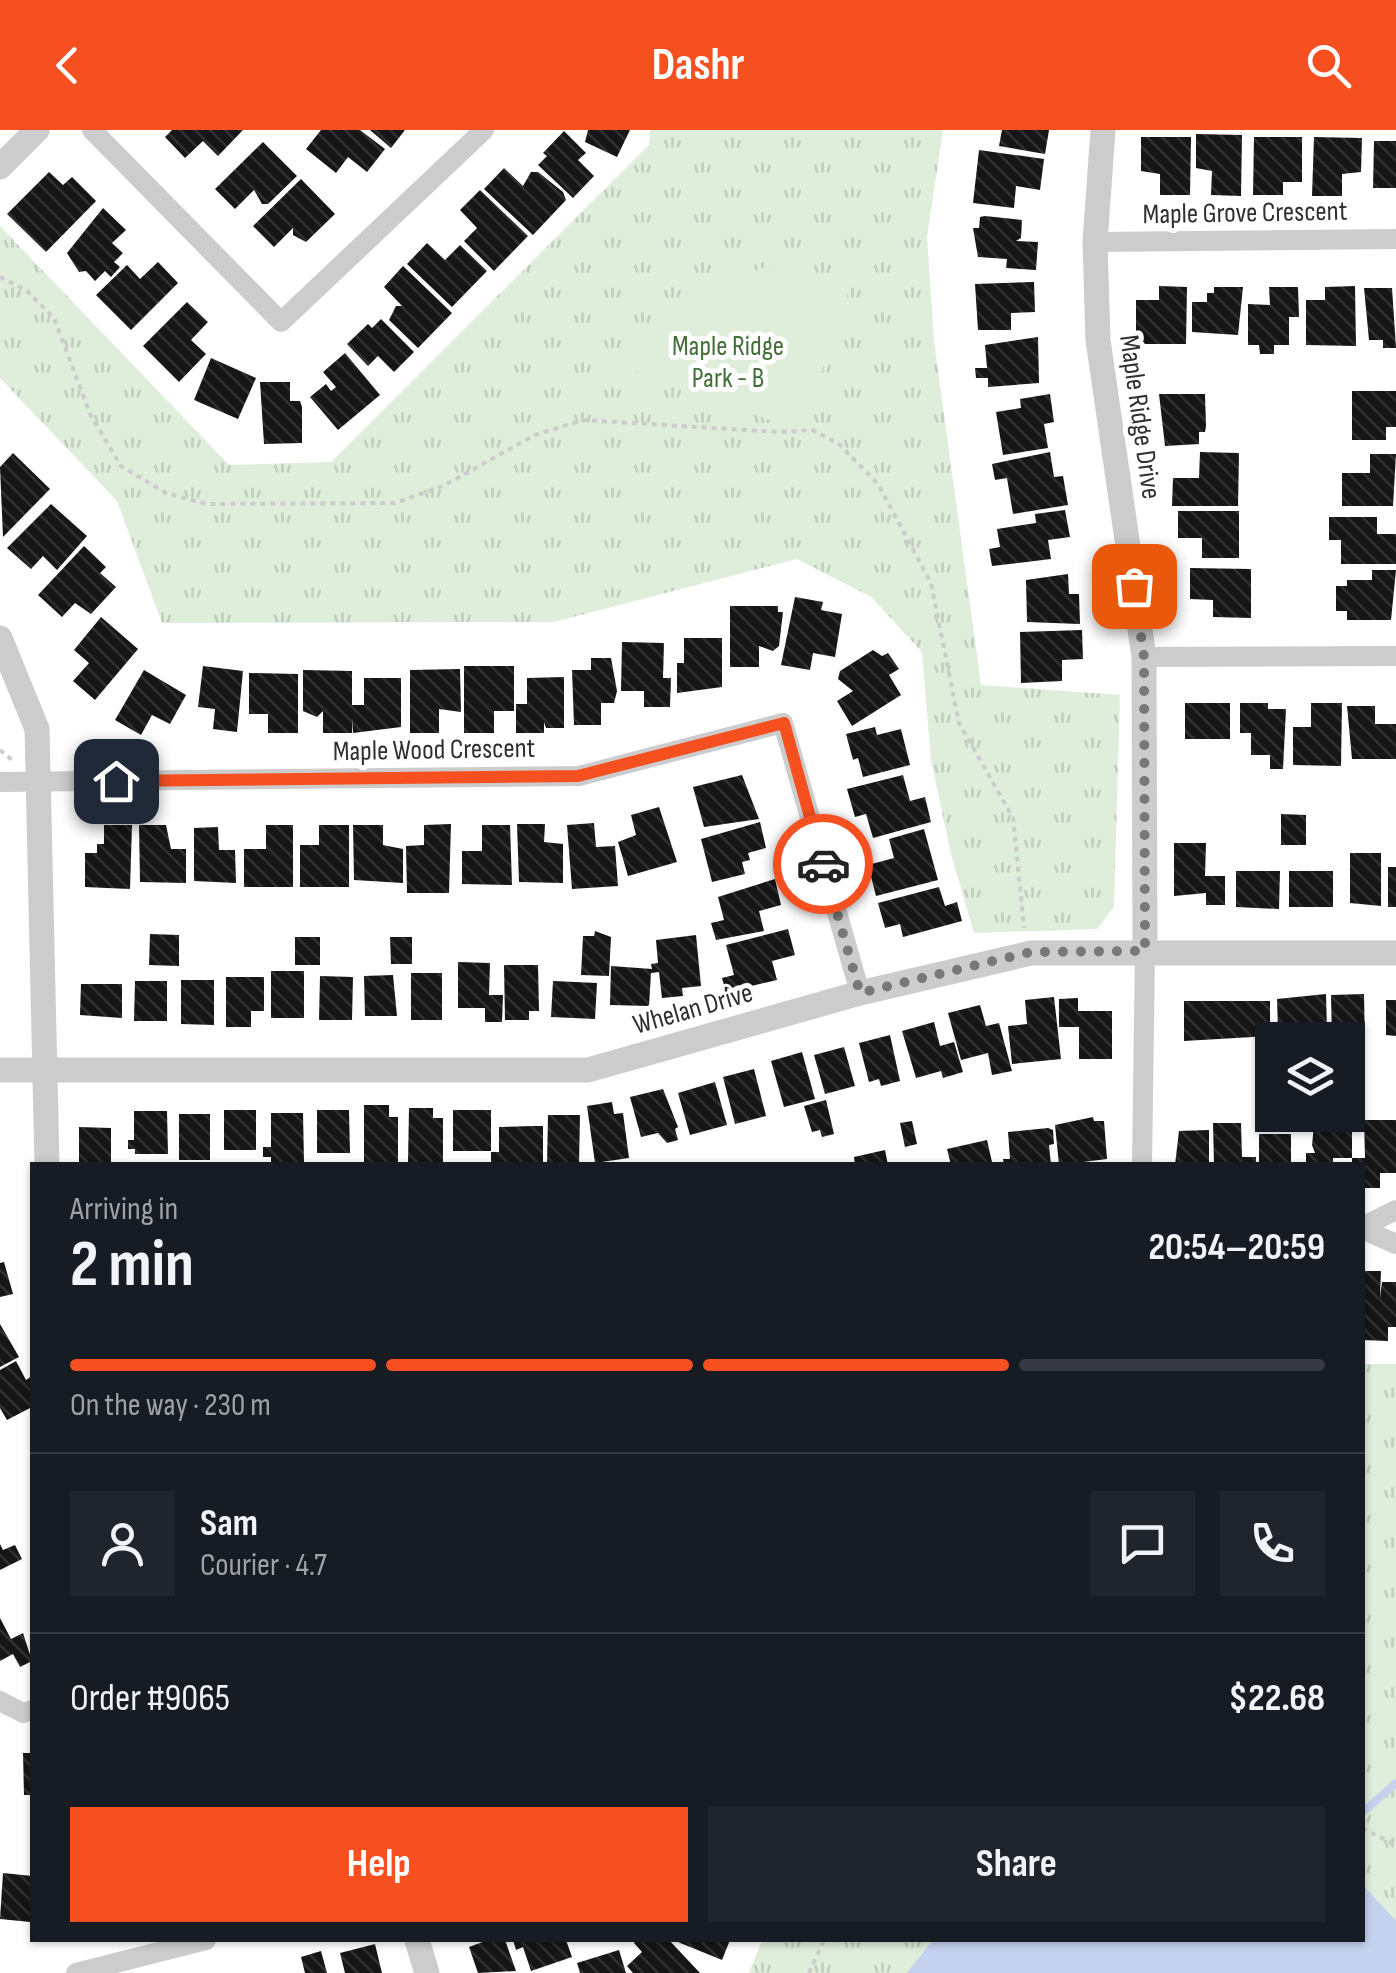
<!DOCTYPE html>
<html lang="en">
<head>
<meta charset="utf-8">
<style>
	:root { --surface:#171b24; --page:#20242c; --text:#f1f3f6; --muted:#9ea1a6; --line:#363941; --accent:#f64f20 }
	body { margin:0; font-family:"Sofia Sans Condensed",sans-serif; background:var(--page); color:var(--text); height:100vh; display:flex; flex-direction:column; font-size:38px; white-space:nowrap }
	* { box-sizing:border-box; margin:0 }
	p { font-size:32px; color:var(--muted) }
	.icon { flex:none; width:55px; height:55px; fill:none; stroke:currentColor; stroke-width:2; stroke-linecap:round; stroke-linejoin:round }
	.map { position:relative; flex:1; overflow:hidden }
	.sheet { position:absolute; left:30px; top:1032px; width:1335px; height:780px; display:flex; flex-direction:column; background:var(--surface); border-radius:0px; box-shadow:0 2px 8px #0004 }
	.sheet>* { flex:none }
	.tools { position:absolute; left:1255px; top:892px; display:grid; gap:20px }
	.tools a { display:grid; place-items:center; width:110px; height:110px; border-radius:0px; background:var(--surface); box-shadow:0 2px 8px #0004; font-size:50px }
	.pin { position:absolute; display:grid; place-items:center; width:85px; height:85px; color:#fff; margin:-42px; border-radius:20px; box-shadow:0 5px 15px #0006 }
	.courier { position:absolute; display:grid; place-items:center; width:100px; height:100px; margin:-50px; border:8px solid #f64f20; border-radius:50%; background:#fff; color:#222; box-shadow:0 2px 12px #0007 }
	.summary em { font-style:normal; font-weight:700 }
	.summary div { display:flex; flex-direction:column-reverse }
	.summary { display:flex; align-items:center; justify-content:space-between; height:170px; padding:0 40px }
	h1 { font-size:65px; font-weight:700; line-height:75px }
	.bar { display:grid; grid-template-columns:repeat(4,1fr); gap:15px 10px; align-content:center; height:120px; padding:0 40px }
	.bar i { height:12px; border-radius:8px; background:var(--line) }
	.bar .selected { background:var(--accent) }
	.bar p { grid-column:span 4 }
	.line { display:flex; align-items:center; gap:25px; padding:0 40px; border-top:2px solid var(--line) }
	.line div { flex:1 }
	.round { display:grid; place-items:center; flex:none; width:105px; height:105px; border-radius:0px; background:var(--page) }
	.cta { display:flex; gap:20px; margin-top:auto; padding:20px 40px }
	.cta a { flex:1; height:115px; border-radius:0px; background:var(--accent); color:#fff; font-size:40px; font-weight:700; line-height:115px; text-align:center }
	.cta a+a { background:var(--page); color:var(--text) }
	header { display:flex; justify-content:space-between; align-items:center; height:130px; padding:0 40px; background:var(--accent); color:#fff; font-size:45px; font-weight:700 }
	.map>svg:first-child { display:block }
	.park { fill:url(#park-tufts) }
	.pitch { fill:#dfeddb }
	.water { fill:#c5d2ef }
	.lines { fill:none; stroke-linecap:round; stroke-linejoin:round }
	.stream { stroke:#c5d2ef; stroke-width:8 }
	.building { fill:url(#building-back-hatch) }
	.path { stroke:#ccc; stroke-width:4; stroke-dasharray:5 5; stroke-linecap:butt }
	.minor { stroke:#ccc; stroke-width:20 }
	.tertiary { stroke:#ccc; stroke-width:25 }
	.done { stroke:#787878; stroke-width:10; stroke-dasharray:0 18 }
	.route { stroke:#f64f20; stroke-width:12 }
	.labels { text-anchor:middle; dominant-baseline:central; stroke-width:10; stroke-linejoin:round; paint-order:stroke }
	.street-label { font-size:28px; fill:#2f2f2f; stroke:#fff }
	.park-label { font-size:28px; fill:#416f37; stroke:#fff }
</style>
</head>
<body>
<header><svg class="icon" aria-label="back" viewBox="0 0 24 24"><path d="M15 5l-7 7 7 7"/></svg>Dashr<svg class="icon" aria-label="search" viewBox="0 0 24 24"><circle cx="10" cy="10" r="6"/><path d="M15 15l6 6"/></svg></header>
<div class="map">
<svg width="1396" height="1843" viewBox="0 0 1396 1843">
	<defs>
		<pattern id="park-tufts" width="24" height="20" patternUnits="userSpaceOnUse" patternTransform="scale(2.5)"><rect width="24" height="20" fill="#dfeddb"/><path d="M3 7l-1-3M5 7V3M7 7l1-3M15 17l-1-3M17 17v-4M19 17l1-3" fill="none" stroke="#c0ccbc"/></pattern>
		<pattern id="building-back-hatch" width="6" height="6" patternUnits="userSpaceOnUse" patternTransform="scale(2.5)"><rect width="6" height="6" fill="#161616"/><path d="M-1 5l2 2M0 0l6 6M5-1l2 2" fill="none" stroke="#303030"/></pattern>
	</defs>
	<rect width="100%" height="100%" fill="#fff"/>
	<g class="park">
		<polygon points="650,0 943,0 927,107 934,211 981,555 1120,565 1114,777 1097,799 974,803 951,724 931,630 922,522 871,467 797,429 554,492 162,493 117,371 0,248 0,96 229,335 331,332 649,15"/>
		<polygon points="1363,1234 1396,1234 1396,1843 749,1843 762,1810 1362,1810"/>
	</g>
	<polygon class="pitch" points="771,134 851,155 809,279 781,294 629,239 679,172"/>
	<polygon class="water" points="1363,1755 1396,1791 1396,1843 907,1843 933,1810 1362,1810"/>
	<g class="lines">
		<polyline class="stream" points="1362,1683 1396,1653"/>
	</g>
	<g class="building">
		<polygon points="172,0 243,0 218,26 203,11 185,28 165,7"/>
		<polygon points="321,0 360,0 385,19 367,42 348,27 336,43 306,19"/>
		<polygon points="370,0 405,0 391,18"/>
		<polygon points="588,0 630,0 617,27 585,12"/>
		<polygon points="1002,0 1049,0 1045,24 999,16"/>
		<polygon points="564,1 586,23 578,30 594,46 573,68 538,35 547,26 543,23"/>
		<polygon points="1196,4 1242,5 1241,66 1211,65 1212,41 1196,38"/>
		<polygon points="1141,7 1191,7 1190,65 1160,65 1160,44 1141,41"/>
		<polygon points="1254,7 1302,7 1302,52 1283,52 1283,65 1253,65"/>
		<polygon points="1314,7 1362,8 1361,42 1342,44 1342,66 1312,66"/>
		<polygon points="1374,11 1396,11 1396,58 1373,58"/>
		<polygon points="263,12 297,46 268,74 262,74 254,60 235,79 215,59"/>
		<polygon points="979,20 1044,29 1040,60 1016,56 1014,78 973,73"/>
		<polygon points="504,38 523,56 531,42 538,42 563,62 566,70 533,105 484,59"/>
		<polygon points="49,42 63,55 72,47 96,71 46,122 7,84"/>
		<polygon points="301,49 335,84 306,112 293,105 293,98 274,117 253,96"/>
		<polygon points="480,60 528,106 494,141 464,111 477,98 460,80"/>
		<polygon points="103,78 126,100 112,113 123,123 114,132 120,137 111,147 105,141 95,151 86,141 79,142 67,123"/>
		<polygon points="985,86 1022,90 1021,108 1016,111 1038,112 1036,140 1006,138 1007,129 978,127 973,98 979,98 980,87"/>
		<polygon points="427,113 445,130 460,115 487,141 452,177 407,134"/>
		<polygon points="158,132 178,153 131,200 96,165 127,135 140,149"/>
		<polygon points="403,136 452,183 418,218 389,190 396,176 402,176 384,157"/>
		<polygon points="1034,152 1035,182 1011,183 1011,200 978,200 975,154"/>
		<polygon points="1159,156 1187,157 1186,214 1136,214 1136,170 1159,170"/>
		<polygon points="1355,156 1356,216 1306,215 1306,170 1325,170 1325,157"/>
		<polygon points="1214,157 1243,157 1238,205 1192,202 1192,172 1207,172 1207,163 1214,163"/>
		<polygon points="1269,157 1298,157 1299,187 1289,187 1289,215 1274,215 1274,224 1260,224 1259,215 1248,215 1248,174 1270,175"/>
		<polygon points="1364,158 1392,158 1396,218 1383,218 1383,210 1369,210"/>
		<polygon points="187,172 208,192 191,210 206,224 179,252 143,216"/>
		<polygon points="381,189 414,222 394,242 378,226 368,236 347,214 368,194 372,198"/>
		<polygon points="1038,207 1039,253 988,257 988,248 976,248 975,238 987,238 985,215"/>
		<polygon points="345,223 380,265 338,300 310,267 326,254 331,261 336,257 323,242"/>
		<polygon points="211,228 256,248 238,289 194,270"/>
		<polygon points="260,252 290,252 290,271 300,271 302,277 302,313 264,314"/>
		<polygon points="1352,261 1396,261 1396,297 1386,297 1386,310 1352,310"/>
		<polygon points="1050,264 1054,292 1044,294 1048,318 1003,325 996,282 1021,278 1020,269"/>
		<polygon points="1159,264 1205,264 1206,296 1205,302 1199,302 1199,314 1165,316"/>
		<polygon points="1050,322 1054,347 1063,346 1068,375 1013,384 1007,348 995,350 992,334"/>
		<polygon points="1200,322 1239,323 1238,376 1172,376 1173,348 1199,348"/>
		<polygon points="13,323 50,359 3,407 0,337"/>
		<polygon points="1370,324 1396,324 1393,376 1342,376 1342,343 1370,343"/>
		<polygon points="51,374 87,406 57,440 43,426 31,439 7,418"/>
		<polygon points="1065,380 1070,407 1048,410 1051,429 992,436 989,419 1000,417 997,399 1036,393 1035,384"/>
		<polygon points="1178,381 1239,381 1239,428 1202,428 1202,408 1178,408"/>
		<polygon points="1329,387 1377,387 1377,404 1396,404 1396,434 1341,434 1341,410 1329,410"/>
		<polygon points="84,416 106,437 100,443 116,457 91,484 75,473 62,487 38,465"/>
		<polygon points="1190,438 1251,439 1251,488 1213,487 1213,470 1190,469"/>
		<polygon points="1372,440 1396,440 1391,490 1347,490 1347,481 1336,481 1336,456 1347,456 1347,450 1372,450"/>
		<polygon points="1068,444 1069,464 1079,464 1080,494 1027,492 1026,450"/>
		<polygon points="795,467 823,472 821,480 842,484 835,527 813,523 810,540 781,535"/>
		<polygon points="730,476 778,476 778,482 783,482 779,516 773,521 759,516 759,537 730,537"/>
		<polygon points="101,487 138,519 95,570 73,551 89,533 74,520"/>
		<polygon points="1082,500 1083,529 1062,530 1062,551 1021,553 1020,502"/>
		<polygon points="684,508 722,508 722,557 677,563 677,533 684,533"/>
		<polygon points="622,512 664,513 663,548 671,548 670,577 644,577 644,561 621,561"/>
		<polygon points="873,520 882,526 888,523 899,539 889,545 901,565 852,596 837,571 853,561 838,549 840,541"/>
		<polygon points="591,528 611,528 617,561 614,573 601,573 601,595 574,595 572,540 591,540"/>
		<polygon points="203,536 243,541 237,602 213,599 215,579 198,577"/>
		<polygon points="464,536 514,536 514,581 494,581 494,603 464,603"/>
		<polygon points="460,539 461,582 439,579 439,603 410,603 410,540"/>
		<polygon points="144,540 186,565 170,594 152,585 141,605 115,590"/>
		<polygon points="303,540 352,541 352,575 364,575 364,548 401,548 401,597 353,603 352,589 352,603 323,603 323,581 317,587 303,581"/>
		<polygon points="249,543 298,544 298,603 268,603 268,584 249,584"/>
		<polygon points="564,547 564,598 546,598 544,592 544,603 516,603 516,574 527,574 527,548"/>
		<rect x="1185" y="573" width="45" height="36"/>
		<polygon points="1240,573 1268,573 1268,579 1286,579 1283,639 1270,639 1270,625 1251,625 1251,603 1240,603"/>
		<polygon points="1311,573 1342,573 1341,636 1293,635 1293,597 1311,597"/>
		<polygon points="1347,576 1375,576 1375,594 1396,594 1396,629 1352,629"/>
		<polygon points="875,597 877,605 901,599 910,635 863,647 858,628 853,630 846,604"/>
		<polygon points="742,645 759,689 704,697 693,657"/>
		<polygon points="903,645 910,671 925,667 931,692 873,708 866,684 855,687 847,659"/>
		<polygon points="659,677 677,732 628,746 618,712 636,705 631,685"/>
		<polygon points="1281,684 1306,685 1306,715 1281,715"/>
		<polygon points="760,692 766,718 748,723 750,730 742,732 745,744 712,752 701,709"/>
		<polygon points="594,693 596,717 615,716 618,756 572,759 567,695"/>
		<polygon points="451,694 449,763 407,763 406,716 424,715 424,695"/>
		<polygon points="517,694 545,694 544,712 563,714 563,753 519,752"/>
		<polygon points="104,695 132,695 130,759 85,757 85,723 97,723 97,714 104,714"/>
		<polygon points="139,695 166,695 171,719 186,719 186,753 140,752"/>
		<polygon points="266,695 293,695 293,757 244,757 244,719 266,719"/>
		<polygon points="319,695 349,695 349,757 300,757 300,715 319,715"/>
		<polygon points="353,695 383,695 383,715 403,719 403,753 354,750"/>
		<polygon points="482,695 510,695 512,755 462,754 462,721 482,721"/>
		<polygon points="218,697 219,720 235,720 236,753 194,751 194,698"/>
		<polygon points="924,699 938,750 876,766 868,735 894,728 889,709"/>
		<polygon points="1174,713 1206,713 1205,746 1225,746 1225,775 1206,775 1206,763 1174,766"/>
		<polygon points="1350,723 1381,723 1381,776 1350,773"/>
		<rect x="1388" y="737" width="8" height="40"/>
		<polygon points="1236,741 1280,741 1279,779 1236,777"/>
		<rect x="1289" y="741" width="44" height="36"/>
		<polygon points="775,749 781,775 759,781 764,801 716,810 711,793 724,790 718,767"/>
		<polygon points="939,757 945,776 957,772 962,791 903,807 900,794 885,798 878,773"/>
		<polygon points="788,799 795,825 772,831 777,850 726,862 722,848 734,845 726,815"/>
		<polygon points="595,801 611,807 609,846 581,845 583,806 594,806"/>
		<polygon points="150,804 179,805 179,836 149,835"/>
		<polygon points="696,805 701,856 682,858 683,866 662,868 659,842 651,843 649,876 610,875 611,836 652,839 651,834 658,833 656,810"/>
		<rect x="295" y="807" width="25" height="28"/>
		<polygon points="390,807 412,807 412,834 391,834"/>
		<polygon points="458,832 490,833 489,865 503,865 502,892 485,892 485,878 458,878"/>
		<polygon points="504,835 538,835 539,881 529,881 529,890 505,890"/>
		<rect x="271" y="841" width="33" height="47"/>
		<rect x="411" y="843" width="31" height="47"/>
		<polygon points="393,845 397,886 365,886 364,846"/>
		<polygon points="320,846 353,847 352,890 319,890"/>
		<polygon points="226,847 264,847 264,881 251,881 251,897 226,897"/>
		<polygon points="181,850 214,850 214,895 181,894"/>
		<polygon points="135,851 167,851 167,891 134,891"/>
		<polygon points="553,851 597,853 595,889 551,887"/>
		<polygon points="81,854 122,854 122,888 80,885"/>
		<polygon points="1326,864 1327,900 1278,901 1277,869"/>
		<polygon points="1364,864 1365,913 1332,910 1331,865"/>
		<polygon points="1054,867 1061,929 1012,934 1008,896 1027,894 1025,870"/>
		<polygon points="1078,868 1078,881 1112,881 1112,929 1079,929 1079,897 1059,897 1059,869"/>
		<polygon points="1386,870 1396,870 1396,906 1386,905"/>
		<polygon points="1184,871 1270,871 1270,906 1184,911"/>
		<polygon points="980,875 986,896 999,893 1012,941 992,945 988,923 961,930 948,883"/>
		<polygon points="934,892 940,916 954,912 963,942 943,948 941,941 916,948 902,901"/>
		<polygon points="890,905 900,951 881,956 879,949 869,952 859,913"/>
		<polygon points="844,917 855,956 825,964 814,925"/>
		<polygon points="1257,921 1272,921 1272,951 1256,951"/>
		<polygon points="802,922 815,969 784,977 771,931"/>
		<polygon points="754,939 766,986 735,994 723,947"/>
		<polygon points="715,952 727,995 690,1005 678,963"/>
		<polygon points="663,959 678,997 675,999 678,1010 667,1013 658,1003 641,1007 630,967"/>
		<polygon points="826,970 834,1004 822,1007 820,1000 812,1002 804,976"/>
		<polygon points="612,972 614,984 623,983 629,1028 595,1033 587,976"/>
		<polygon points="364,975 389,975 389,987 398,987 398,1034 364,1034"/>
		<polygon points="409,978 433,978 433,988 443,988 443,1032 408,1032"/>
		<rect x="224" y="980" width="32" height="40"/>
		<polygon points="317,980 349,980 350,1023 317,1023"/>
		<rect x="453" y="980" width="38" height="41"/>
		<polygon points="134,981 167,981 168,1024 135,1024 135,1019 128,1019 128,1010 134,1010"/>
		<polygon points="1348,981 1352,981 1352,1028 1333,1028 1333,1035 1306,1035 1306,1023 1315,1023 1312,1015 1315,985 1348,985"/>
		<polygon points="271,983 303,983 304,1032 271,1033 271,1027 263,1027 263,1017 271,1017"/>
		<rect x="179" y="984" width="31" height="46"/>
		<polygon points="548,985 580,985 579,1035 547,1035"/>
		<polygon points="1093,987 1094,991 1104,991 1107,1029 1059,1035 1055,995"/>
		<polygon points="1364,990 1396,990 1396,1043 1380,1043 1380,1058 1362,1058 1362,1035 1352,1035 1352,1028 1365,1028"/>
		<polygon points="912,991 917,1014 905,1017 900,993"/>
		<polygon points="1213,993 1241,993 1242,1027 1256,1027 1256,1035 1214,1035"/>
		<polygon points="532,996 543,996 543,1035 491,1032 491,1022 499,1022 499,997"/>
		<polygon points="79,997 111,998 111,1035 79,1035"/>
		<polygon points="1048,998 1053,1000 1054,1014 1049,1015 1051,1035 1004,1035 1003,1029 1010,1029 1008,1002"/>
		<polygon points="1209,1000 1209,1035 1175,1035 1179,1001"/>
		<rect x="1259" y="1004" width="32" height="31"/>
		<polygon points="987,1010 992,1032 951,1035 947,1019"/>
		<polygon points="885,1020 888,1035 855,1035 854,1027"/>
		<polygon points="4,1132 13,1164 0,1167 0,1133"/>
		<polygon points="1362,1141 1381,1141 1380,1168 1382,1152 1396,1152 1396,1197 1388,1197 1388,1211 1362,1210"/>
		<polygon points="0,1194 19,1227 0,1237"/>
		<polygon points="16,1231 26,1250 32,1246 32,1277 7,1290 0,1278 0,1240"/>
		<polygon points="0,1414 3,1420 15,1415 22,1429 0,1440"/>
		<polygon points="0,1488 11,1509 23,1503 32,1531 20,1537 13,1524 0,1531"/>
		<polygon points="23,1623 32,1623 32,1665 24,1665"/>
		<polygon points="3,1743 32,1746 30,1792 0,1789"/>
		<polygon points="488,1810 505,1810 516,1841 478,1843 469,1817"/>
		<polygon points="513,1810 566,1810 572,1827 531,1841 523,1817 516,1820"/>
		<polygon points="636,1810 669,1810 700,1843 633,1843 627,1836 642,1822 634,1813"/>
		<polygon points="673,1810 730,1810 722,1830"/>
		<polygon points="375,1814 382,1843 345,1843 340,1823"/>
		<polygon points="619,1820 626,1843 580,1843 577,1833"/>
		<polygon points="321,1821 327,1843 305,1843 301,1827"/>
	</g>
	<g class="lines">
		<g class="path">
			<polyline points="0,147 26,160 54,188 90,284 121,336 166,363 207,374 395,373 443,356 535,305 583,290 778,302 812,300 839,314 878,354 931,453 959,593 1013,688 1024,798"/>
			<polyline points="0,620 12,630"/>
			<polyline points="1362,1698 1396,1715"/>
			<polyline points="809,1843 824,1810"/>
		</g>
		<g class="minor">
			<polyline points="92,0 281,192 484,0"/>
			<polyline points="1095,112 1396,109"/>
			<polyline points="1144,527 1396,526"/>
			<polyline points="0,652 579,646 783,593 860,863"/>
			<polyline points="1142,1035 1145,821"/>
			<polyline points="1362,1097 1396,1080"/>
			<polyline points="1362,1099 1396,1114"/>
			<polyline points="0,1571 23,1583 32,1580"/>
			<polyline points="76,1843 206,1810"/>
		</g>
		<g class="tertiary">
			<polyline points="1103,0 1095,112 1098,210 1144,527 1145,821"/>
			<polyline points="0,37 37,0"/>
			<polyline points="0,508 37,599 47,1035"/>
			<polyline points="0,940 588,940 860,863 1031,823 1396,823"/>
			<polyline points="417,1810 427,1843"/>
		</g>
	</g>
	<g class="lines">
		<polyline class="done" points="823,734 860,863 1031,822 1145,821 1144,527 1134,456"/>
		<polyline class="route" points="116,651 578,646 784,593 823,734"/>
	</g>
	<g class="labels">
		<g class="street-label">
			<text transform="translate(1245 83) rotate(-1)">Maple Grove Crescent</text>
			<text transform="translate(1140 287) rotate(82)">Maple Ridge Drive</text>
			<text transform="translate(434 620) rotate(-1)">Maple Wood Crescent</text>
			<text transform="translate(693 879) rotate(-16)">Whelan Drive</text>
		</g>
		<g class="park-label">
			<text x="728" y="216">Maple Ridge<tspan x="728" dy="32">Park - B</tspan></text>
		</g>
	</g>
</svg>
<div class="tools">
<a><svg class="icon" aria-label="layers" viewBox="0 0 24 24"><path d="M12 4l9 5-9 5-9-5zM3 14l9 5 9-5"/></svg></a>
</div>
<div class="pin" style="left:1134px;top:456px;background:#ea580c"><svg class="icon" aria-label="bag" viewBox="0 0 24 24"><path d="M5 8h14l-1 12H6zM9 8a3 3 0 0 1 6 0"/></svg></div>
<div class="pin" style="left:116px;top:651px;background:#1f2937"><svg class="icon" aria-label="home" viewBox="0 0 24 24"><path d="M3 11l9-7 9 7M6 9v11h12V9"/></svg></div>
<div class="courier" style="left:823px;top:734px"><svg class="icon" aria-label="car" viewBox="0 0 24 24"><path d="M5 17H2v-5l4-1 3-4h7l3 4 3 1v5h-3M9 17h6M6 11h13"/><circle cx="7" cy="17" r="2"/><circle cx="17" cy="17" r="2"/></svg></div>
<section class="sheet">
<div class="summary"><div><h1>2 min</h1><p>Arriving in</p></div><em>20:54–20:59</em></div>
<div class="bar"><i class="selected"></i><i class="selected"></i><i class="selected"></i><i></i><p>On the way · 230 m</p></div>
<div class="line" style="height:180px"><a class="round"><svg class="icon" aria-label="person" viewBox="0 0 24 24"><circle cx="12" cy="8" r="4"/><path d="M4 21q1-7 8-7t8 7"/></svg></a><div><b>Sam</b><p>Courier · 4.7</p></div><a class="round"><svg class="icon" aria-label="chat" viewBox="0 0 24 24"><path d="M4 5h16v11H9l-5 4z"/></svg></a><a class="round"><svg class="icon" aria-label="phone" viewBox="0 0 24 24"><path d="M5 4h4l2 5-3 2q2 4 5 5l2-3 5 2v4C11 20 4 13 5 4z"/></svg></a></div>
<div class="line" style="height:130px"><div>Order #9065</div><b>$22.68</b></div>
<div class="cta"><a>Help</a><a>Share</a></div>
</section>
</div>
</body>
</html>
